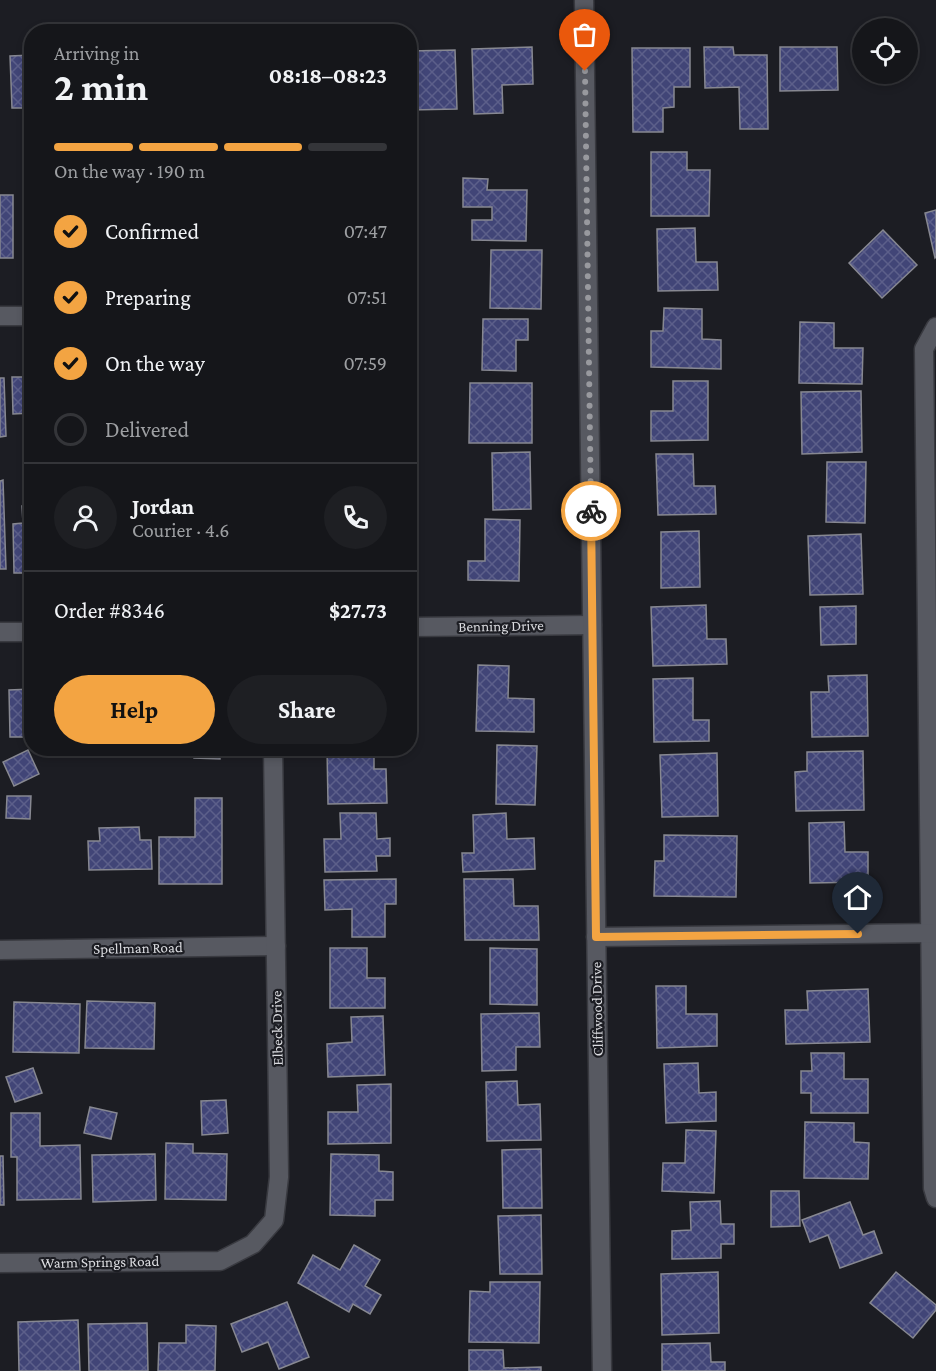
<!DOCTYPE html>
<html lang="en">
<head>
<meta charset="utf-8">
<style>
	:root { --surface:#15161a; --page:#1e1f23; --text:#f1f3f6; --muted:#9d9fa2; --line:#343539; --accent:#f3a442 }
	body { margin:0; font-family:"Crimson Pro",serif; background:var(--page); color:var(--text); height:100vh; display:flex; flex-direction:column; font-size:22px; white-space:nowrap }
	* { box-sizing:border-box; margin:0 }
	p { font-size:20px; color:var(--muted) }
	.icon { flex:none; width:33px; height:33px; fill:none; stroke:currentColor; stroke-width:2; stroke-linecap:round; stroke-linejoin:round }
	.map { position:relative; flex:1; overflow:hidden }
	.side { position:absolute; left:24px; top:24px; width:393px; height:732px; display:flex; flex-direction:column; background:var(--surface); border-radius:24px; box-shadow:0 3px 9px #0003,0 0 0 2px var(--line) }
	.side>* { flex:none }
	.fabs { position:absolute; left:852px; top:18px; display:grid; gap:12px }
	.fabs a { display:grid; place-items:center; width:66px; height:66px; border-radius:50%; background:var(--surface); box-shadow:0 3px 9px #0003,0 0 0 2px var(--line); font-size:30px }
	.pin { position:absolute; display:grid; place-items:center; width:51px; height:51px; color:#fff; margin:-62px -26px; border-radius:50% 50% 50% 0; rotate:-45deg; box-shadow:0 0 6px #0007 }
	.pin .icon { rotate:45deg }
	.courier { position:absolute; display:grid; place-items:center; width:60px; height:60px; margin:-30px; border:4px solid #f3a442; border-radius:50%; background:#fff; color:#222; box-shadow:0 2px 8px #0007 }
	.head em { font-style:normal; font-weight:700 }
	.head div { display:flex; flex-direction:column-reverse }
	.head { display:flex; align-items:center; justify-content:space-between; height:102px; padding:0 30px }
	h1 { font-size:39px; font-weight:700; line-height:45px }
	.bar { display:grid; grid-template-columns:repeat(4,1fr); gap:9px 6px; align-content:center; height:72px; padding:0 30px }
	.bar i { height:8px; border-radius:4px; background:var(--line) }
	.bar .selected { background:var(--accent) }
	.bar p { grid-column:span 4 }
	.line { display:flex; align-items:center; gap:15px; padding:0 30px; border-top:2px solid var(--line) }
	.line div { flex:1 }
	.round { display:grid; place-items:center; flex:none; width:63px; height:63px; border-radius:32px; background:var(--page) }
	ol { padding:0 30px; list-style:none }
	li { display:flex; align-items:center; gap:18px; height:66px }
	li p { margin-inline-start:auto }
	li .icon { padding:6px; border-radius:50%; background:var(--accent); color:#111; stroke-width:4 }
	li:last-child { color:var(--muted) }
	li i { width:33px; height:33px; border:3px solid var(--line); border-radius:50% }
	.button { display:flex; gap:12px; margin-top:auto; padding:12px 30px }
	.button a { flex:1; height:69px; border-radius:36px; background:var(--accent); color:#111; font-size:24px; font-weight:700; line-height:69px; text-align:center }
	.button a+a { background:var(--page); color:var(--text) }
	.map>svg:first-child { display:block }
	.building { fill:url(#building-cross-hatch); stroke:#878891; stroke-width:1.5 }
	.lines { fill:none; stroke-linecap:round; stroke-linejoin:round }
	.street-casing { stroke:#393a40; stroke-width:21 }
	.secondary-casing { stroke:#393a40; stroke-width:21 }
	.street { stroke:#575961; stroke-width:18 }
	.secondary { stroke:#575961; stroke-width:18 }
	.done { stroke:#98999e; stroke-width:6; stroke-dasharray:0 10.8 }
	.route { stroke:#f3a442; stroke-width:8 }
	.labels { text-anchor:middle; dominant-baseline:central; stroke-width:4.5; stroke-linejoin:round; paint-order:stroke }
	.street-label { font-size:15px; fill:#dbdce0; stroke:#1c1d23 }
</style>
</head>
<body>
<div class="map">
<svg width="936" height="1371" viewBox="0 0 936 1371">
	<defs>
		<pattern id="building-cross-hatch" width="8" height="8" patternUnits="userSpaceOnUse" patternTransform="scale(1.5)"><rect width="8" height="8" fill="#414577"/><path d="M0 0l8 8M0 8l8-8" fill="none" stroke="#5c5f8a"/></pattern>
	</defs>
	<rect width="100%" height="100%" fill="#1c1d23"/>
	<g class="building">
		<polygon points="532,47 533,84 502,85 503,113 474,114 472,49"/>
		<polygon points="704,47 733,47 734,55 767,55 768,129 740,129 739,87 705,88"/>
		<polygon points="780,47 837,47 838,90 780,91"/>
		<polygon points="632,48 690,48 690,87 674,87 674,107 663,108 663,132 633,132"/>
		<polygon points="455,50 457,109 410,110 410,51"/>
		<polygon points="32,55 32,108 12,108 10,56"/>
		<polygon points="651,152 687,152 687,170 710,170 709,216 651,216"/>
		<polygon points="463,178 488,179 487,190 527,190 526,241 472,240 472,220 492,220 492,207 463,207"/>
		<rect x="0" y="195" width="13" height="63"/>
		<polygon points="26,198 32,198 32,246 25,246"/>
		<polygon points="936,210 936,257 935,258 925,213"/>
		<polygon points="695,228 696,262 717,262 718,290 658,291 657,229"/>
		<polygon points="883,230 917,265 882,298 849,263"/>
		<polygon points="491,250 542,250 541,309 490,308"/>
		<polygon points="664,308 702,309 702,339 721,340 721,369 651,367 651,331 663,331"/>
		<polygon points="483,319 528,319 528,340 516,340 516,371 482,370"/>
		<polygon points="800,322 834,323 834,348 863,348 862,384 799,383"/>
		<polygon points="12,377 32,377 32,413 13,414"/>
		<polygon points="0,378 4,378 6,436 0,437"/>
		<polygon points="673,381 708,381 708,440 651,441 651,411 673,411"/>
		<polygon points="470,383 532,383 532,443 469,443"/>
		<polygon points="861,391 862,452 802,454 801,392"/>
		<polygon points="530,452 531,509 493,510 492,453"/>
		<polygon points="656,454 693,454 694,486 715,486 716,514 658,515"/>
		<polygon points="827,462 866,462 865,523 826,522"/>
		<polygon points="3,480 6,569 0,569 0,481"/>
		<polygon points="22,506 32,506 32,573 14,573 13,524 23,523"/>
		<polygon points="485,519 520,520 519,581 468,580 468,561 485,561"/>
		<polygon points="699,531 700,587 661,588 661,532"/>
		<polygon points="861,534 863,594 810,595 808,536"/>
		<polygon points="706,605 707,639 726,639 727,664 653,666 651,607"/>
		<polygon points="856,606 856,644 821,645 820,607"/>
		<polygon points="478,665 509,666 508,698 534,699 534,732 476,731"/>
		<polygon points="867,675 868,736 812,737 811,692 829,692 828,676"/>
		<polygon points="693,678 693,720 709,720 709,741 654,742 653,679"/>
		<polygon points="32,689 32,737 10,737 9,690"/>
		<polygon points="497,745 537,746 535,805 496,804"/>
		<polygon points="194,748 220,748 220,759 194,758"/>
		<polygon points="327,748 374,749 374,769 386,769 387,803 328,804"/>
		<polygon points="28,750 39,774 14,786 3,762"/>
		<polygon points="863,751 864,810 796,811 795,772 807,771 807,752"/>
		<polygon points="717,753 718,816 662,817 660,755"/>
		<polygon points="7,796 31,796 30,819 6,818"/>
		<polygon points="195,798 222,798 222,884 159,884 159,837 195,837"/>
		<polygon points="340,813 376,813 377,839 390,838 390,856 376,856 377,871 325,872 324,839 341,839"/>
		<polygon points="506,813 507,839 534,838 535,869 463,872 462,853 474,853 473,815"/>
		<polygon points="844,822 845,852 868,852 868,882 810,883 809,823"/>
		<polygon points="139,827 140,840 151,840 152,869 89,870 88,841 100,841 99,828"/>
		<polygon points="664,835 737,836 736,897 654,896 655,861 664,861"/>
		<polygon points="396,879 396,904 385,904 385,937 352,937 352,909 325,910 324,880"/>
		<polygon points="464,879 513,879 514,906 538,906 539,940 465,940"/>
		<polygon points="330,948 367,948 367,978 385,978 385,1008 330,1008"/>
		<polygon points="490,948 537,949 537,1005 490,1004"/>
		<polygon points="656,986 686,986 686,1014 717,1014 717,1046 657,1048"/>
		<polygon points="868,989 870,1042 786,1044 785,1010 808,1010 807,991"/>
		<polygon points="87,1001 155,1003 154,1049 85,1048"/>
		<polygon points="14,1002 80,1004 79,1053 13,1052"/>
		<polygon points="539,1013 540,1047 516,1047 516,1070 482,1071 481,1014"/>
		<polygon points="383,1016 385,1075 328,1077 327,1044 352,1042 351,1017"/>
		<polygon points="811,1053 844,1053 844,1079 868,1079 868,1113 811,1113 811,1093 801,1093 801,1071 812,1071"/>
		<polygon points="698,1063 699,1093 716,1092 716,1121 666,1123 664,1064"/>
		<polygon points="33,1068 42,1093 15,1102 6,1077"/>
		<polygon points="517,1081 518,1105 540,1104 541,1140 487,1141 486,1082"/>
		<polygon points="391,1084 391,1143 328,1144 328,1112 358,1112 357,1085"/>
		<polygon points="226,1100 228,1133 202,1135 201,1101"/>
		<polygon points="90,1107 117,1113 111,1139 84,1133"/>
		<polygon points="11,1113 40,1113 40,1146 80,1145 81,1199 17,1200 17,1157 11,1157"/>
		<polygon points="805,1122 854,1123 854,1142 869,1143 868,1179 804,1178"/>
		<polygon points="686,1130 716,1131 714,1193 662,1191 663,1163 685,1163"/>
		<polygon points="166,1143 193,1144 193,1153 227,1154 226,1200 165,1199"/>
		<polygon points="541,1149 542,1208 503,1208 502,1150"/>
		<polygon points="155,1154 156,1200 93,1202 92,1155"/>
		<polygon points="331,1154 379,1155 379,1171 393,1172 393,1200 375,1200 375,1216 330,1215"/>
		<polygon points="0,1156 3,1156 4,1205 0,1205"/>
		<polygon points="771,1191 799,1191 800,1226 771,1227"/>
		<polygon points="720,1201 721,1224 734,1224 734,1244 721,1244 721,1258 672,1259 672,1231 691,1230 690,1202"/>
		<polygon points="850,1202 863,1235 874,1231 882,1253 840,1268 828,1235 810,1242 802,1220"/>
		<polygon points="541,1215 542,1274 500,1274 498,1216"/>
		<polygon points="354,1245 380,1260 365,1286 381,1295 370,1314 353,1304 349,1312 298,1283 313,1255 340,1270"/>
		<polygon points="718,1272 719,1333 662,1335 661,1274"/>
		<polygon points="896,1272 936,1305 936,1310 913,1338 870,1303"/>
		<polygon points="490,1282 540,1282 539,1343 469,1342 470,1291 490,1292"/>
		<polygon points="287,1302 309,1357 279,1369 268,1342 242,1352 231,1324"/>
		<polygon points="78,1320 80,1371 19,1371 18,1322"/>
		<polygon points="147,1323 148,1371 89,1371 88,1324"/>
		<polygon points="186,1325 216,1326 215,1371 158,1371 159,1343 186,1343"/>
		<polygon points="710,1343 711,1362 725,1362 725,1371 662,1371 662,1344"/>
		<polygon points="469,1350 503,1350 504,1368 541,1367 541,1371 469,1371"/>
	</g>
	<g class="lines">
		<defs>
			<g id="street">
				<polyline points="0,316 32,316"/>
				<polyline points="936,327 924,349 933,1188 936,1198"/>
				<polyline points="410,627 592,625"/>
				<polyline points="0,632 32,632"/>
				<polyline points="596,937 936,933"/>
				<polyline points="0,950 276,946"/>
				<polyline points="0,1263 220,1261 253,1244 274,1220 279,1177 273,748"/>
			</g>
			<polyline id="secondary" points="584,0 602,1371"/>
		</defs>
		<use href="#street" class="street-casing"/>
		<use href="#secondary" class="secondary-casing"/>
		<use href="#street" class="street"/>
		<use href="#secondary" class="secondary"/>
	</g>
	<g class="lines">
		<polyline class="done" points="585,71 591,511"/>
		<polyline class="route" points="591,511 596,937 858,934"/>
	</g>
	<g class="labels">
		<g class="street-label">
			<text transform="translate(501 626) rotate(-1)">Benning Drive</text>
			<text transform="translate(138 948) rotate(-1)">Spellman Road</text>
			<text transform="translate(597 1009) rotate(-91)">Cliffwood Drive</text>
			<text transform="translate(277 1028) rotate(-91)">Elbeck Drive</text>
			<text transform="translate(100 1262) rotate(-1)">Warm Springs Road</text>
		</g>
	</g>
</svg>
<div class="fabs">
<a><svg class="icon" aria-label="locate" viewBox="0 0 24 24"><circle cx="12" cy="12" r="6"/><path d="M12 2v4M12 18v4M2 12h4M18 12h4"/></svg></a>
</div>
<div class="pin" style="left:585px;top:71px;background:#ea580c"><svg class="icon" aria-label="bag" viewBox="0 0 24 24"><path d="M5 8h14l-1 12H6zM9 8a3 3 0 0 1 6 0"/></svg></div>
<div class="pin" style="left:858px;top:934px;background:#1f2937"><svg class="icon" aria-label="home" viewBox="0 0 24 24"><path d="M3 11l9-7 9 7M6 9v11h12V9"/></svg></div>
<div class="courier" style="left:591px;top:511px"><svg class="icon" aria-label="bike" viewBox="0 0 24 24"><circle cx="6" cy="16" r="4"/><circle cx="18" cy="16" r="4"/><path d="M6 16l4-8h5l3 8M10 8l3 8H6M13 5h3"/></svg></div>
<section class="side">
<div class="head"><div><h1>2 min</h1><p>Arriving in</p></div><em>08:18–08:23</em></div>
<div class="bar"><i class="selected"></i><i class="selected"></i><i class="selected"></i><i></i><p>On the way · 190 m</p></div>
<ol>
<li><svg class="icon" aria-label="check" viewBox="0 0 24 24"><path d="M5 12l5 5 9-10"/></svg>Confirmed<p>07:47</p></li>
<li><svg class="icon" aria-label="check" viewBox="0 0 24 24"><path d="M5 12l5 5 9-10"/></svg>Preparing<p>07:51</p></li>
<li><svg class="icon" aria-label="check" viewBox="0 0 24 24"><path d="M5 12l5 5 9-10"/></svg>On the way<p>07:59</p></li>
<li><i></i>Delivered</li>
</ol>
<div class="line" style="height:108px"><a class="round"><svg class="icon" aria-label="person" viewBox="0 0 24 24"><circle cx="12" cy="8" r="4"/><path d="M4 21q1-7 8-7t8 7"/></svg></a><div><b>Jordan</b><p>Courier · 4.6</p></div><a class="round"><svg class="icon" aria-label="phone" viewBox="0 0 24 24"><path d="M5 4h4l2 5-3 2q2 4 5 5l2-3 5 2v4C11 20 4 13 5 4z"/></svg></a></div>
<div class="line" style="height:78px"><div>Order #8346</div><b>$27.73</b></div>
<div class="button"><a>Help</a><a>Share</a></div>
</section>
</div>
</body>
</html>
